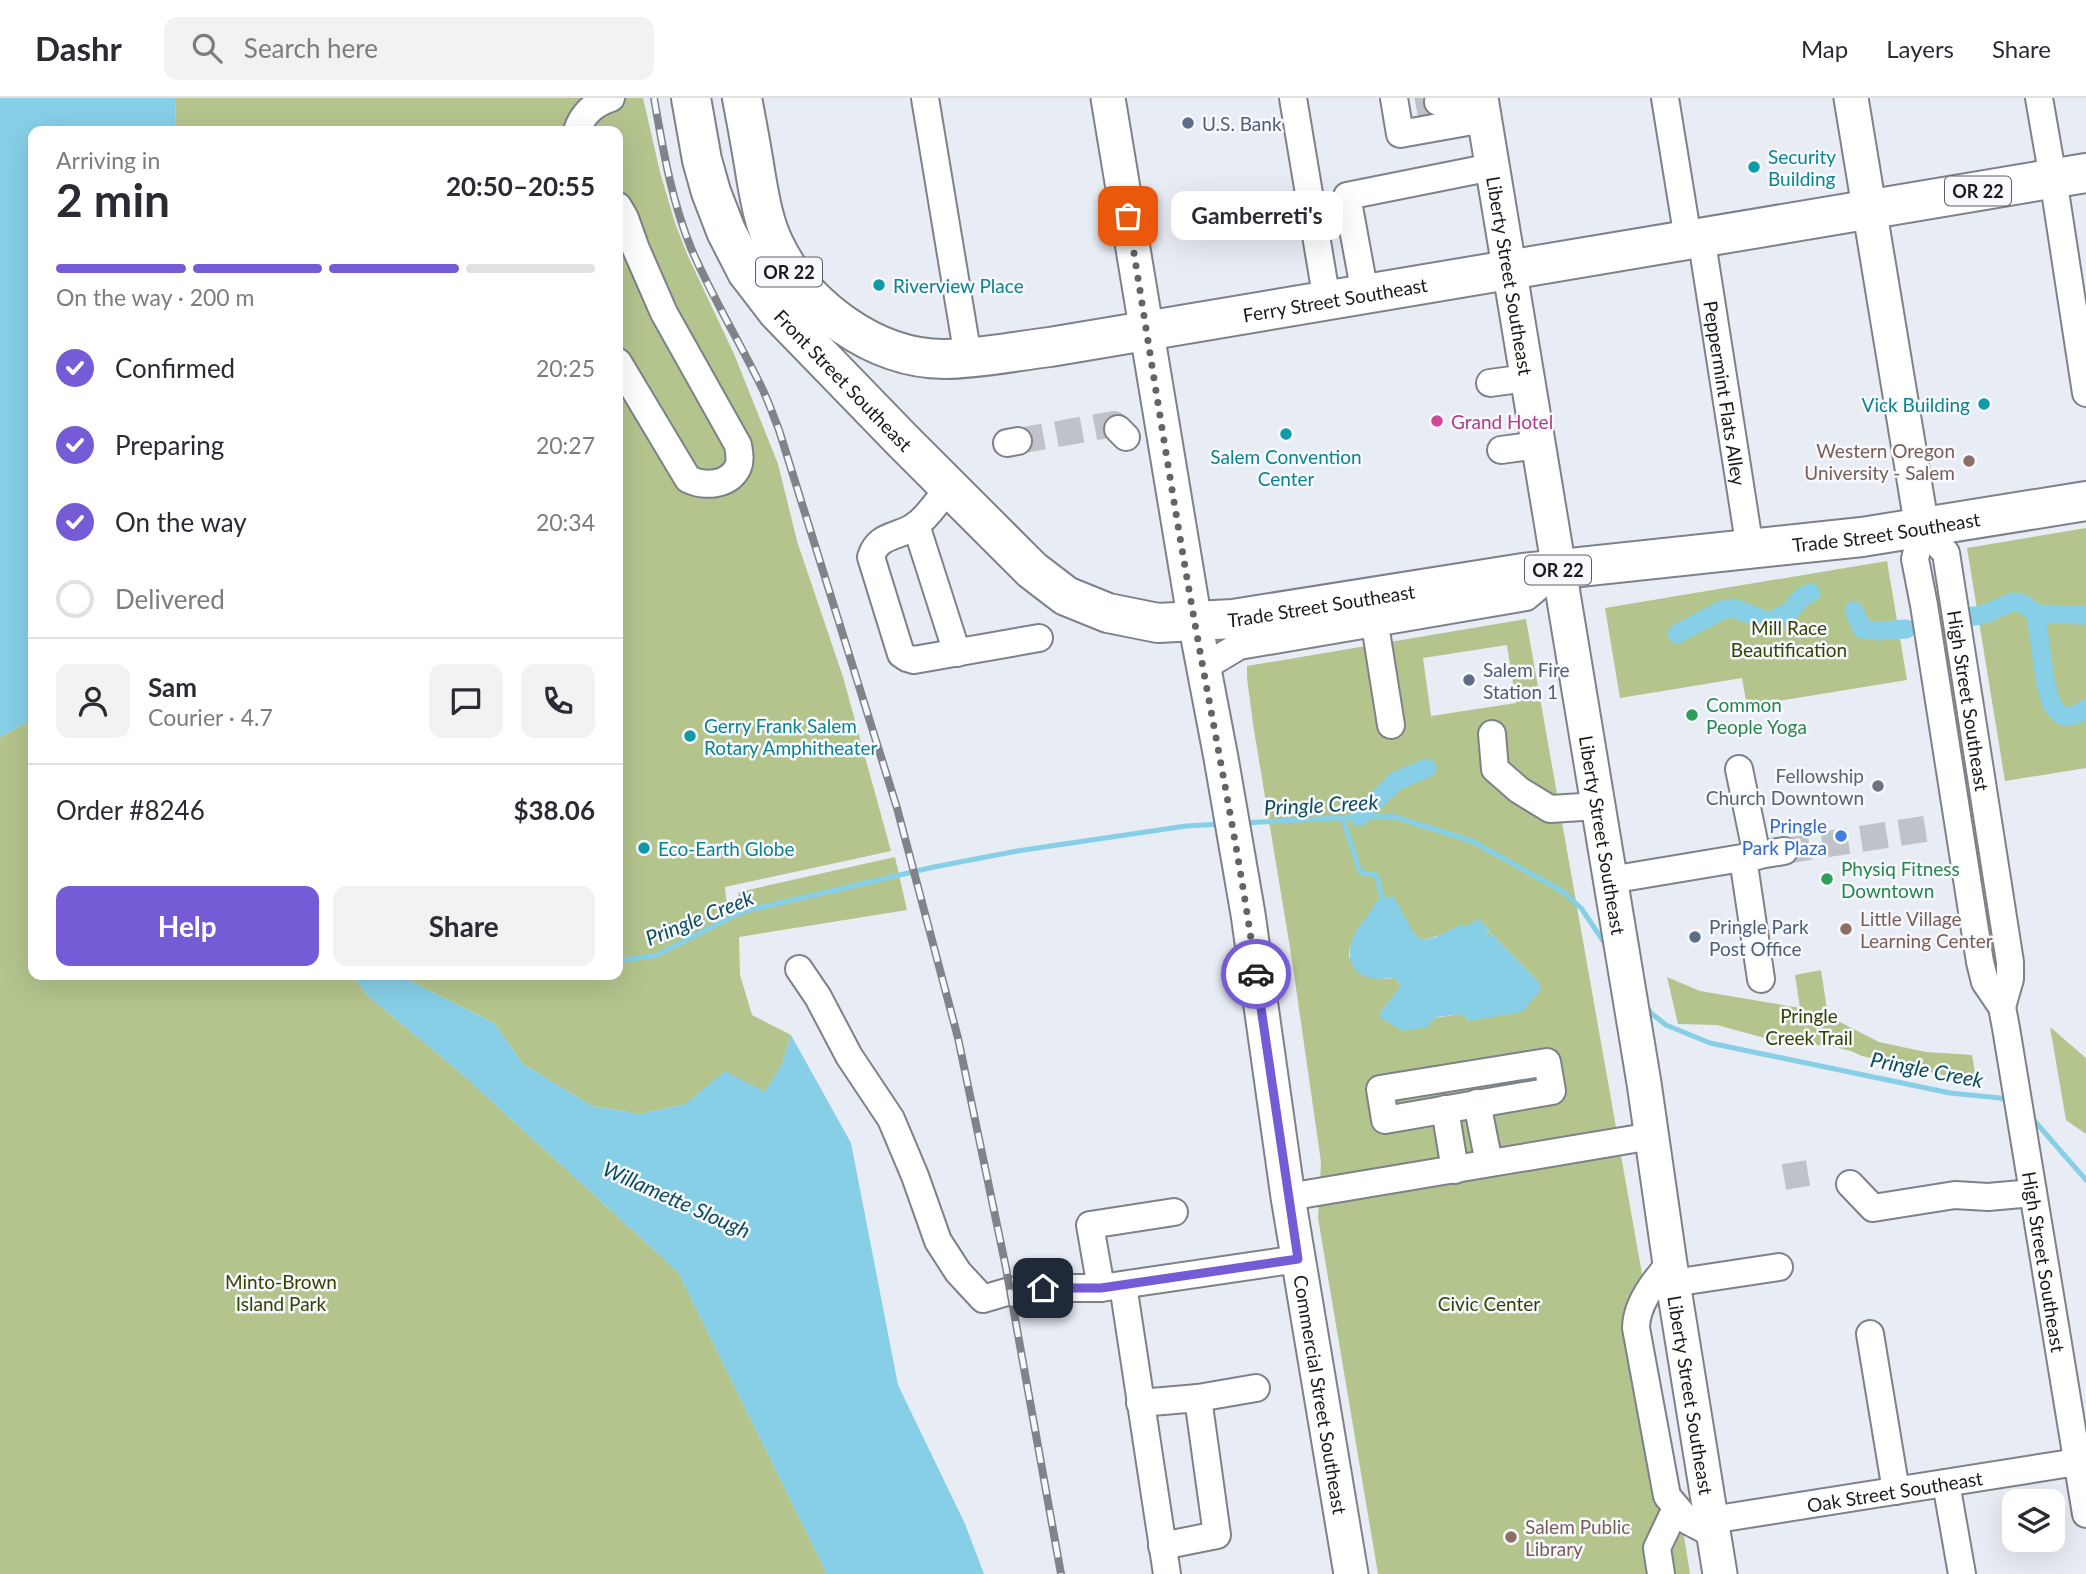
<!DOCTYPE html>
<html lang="en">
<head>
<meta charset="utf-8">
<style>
	:root { --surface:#fff; --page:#f2f2f3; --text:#2b2b33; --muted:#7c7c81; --line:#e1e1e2; --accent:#765bd6 }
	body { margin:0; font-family:Lato,sans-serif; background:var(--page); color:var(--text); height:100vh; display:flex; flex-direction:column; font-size:26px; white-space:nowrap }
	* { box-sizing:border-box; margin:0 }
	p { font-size:23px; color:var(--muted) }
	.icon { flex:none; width:38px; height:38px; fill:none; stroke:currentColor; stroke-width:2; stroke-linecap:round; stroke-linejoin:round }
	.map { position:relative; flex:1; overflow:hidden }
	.details { position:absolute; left:28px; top:28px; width:595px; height:854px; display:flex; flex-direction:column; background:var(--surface); border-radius:14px; box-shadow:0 7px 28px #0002 }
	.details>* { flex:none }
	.buttons { position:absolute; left:2002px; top:1391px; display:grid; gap:14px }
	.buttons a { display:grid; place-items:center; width:63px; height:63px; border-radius:14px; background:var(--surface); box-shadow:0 7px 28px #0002; font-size:35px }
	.pin { position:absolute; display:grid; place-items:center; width:60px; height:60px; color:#fff; margin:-30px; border-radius:14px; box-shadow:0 4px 10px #0006 }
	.courier { position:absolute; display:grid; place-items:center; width:70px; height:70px; margin:-35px; border:5px solid #765bd6; border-radius:50%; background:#fff; color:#222; box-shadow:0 2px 9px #0007 }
	.bubble { position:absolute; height:49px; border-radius:14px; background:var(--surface); box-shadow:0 7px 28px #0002; font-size:23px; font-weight:700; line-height:49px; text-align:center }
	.summary em { font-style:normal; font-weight:700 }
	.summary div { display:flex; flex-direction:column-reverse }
	.summary { display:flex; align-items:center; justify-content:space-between; height:119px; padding:0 28px }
	h1 { font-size:46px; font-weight:700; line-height:52px }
	.bar { display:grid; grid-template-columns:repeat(4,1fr); gap:10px 7px; align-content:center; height:84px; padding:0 28px }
	.bar i { height:9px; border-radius:5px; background:var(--line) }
	.bar .current { background:var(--accent) }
	.bar p { grid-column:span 4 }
	.line { display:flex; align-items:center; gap:18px; padding:0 28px; border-top:2px solid var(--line) }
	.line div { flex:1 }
	.round { display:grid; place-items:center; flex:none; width:74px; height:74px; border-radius:14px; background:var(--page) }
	ol { padding:0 28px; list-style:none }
	li { display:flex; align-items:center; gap:21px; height:77px }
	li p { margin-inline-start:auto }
	li .icon { padding:7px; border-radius:50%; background:var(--accent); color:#fff; stroke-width:4 }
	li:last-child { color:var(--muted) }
	li i { width:38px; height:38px; border:4px solid var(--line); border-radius:50% }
	.button { display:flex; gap:14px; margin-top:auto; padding:14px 28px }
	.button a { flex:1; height:80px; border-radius:14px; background:var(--accent); color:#fff; font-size:28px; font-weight:700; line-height:80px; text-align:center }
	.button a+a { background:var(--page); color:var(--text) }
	header { display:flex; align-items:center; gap:42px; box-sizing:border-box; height:98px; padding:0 35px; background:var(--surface); border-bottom:2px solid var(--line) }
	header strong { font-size:33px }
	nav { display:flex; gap:38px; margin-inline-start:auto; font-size:24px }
	.search { width:490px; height:63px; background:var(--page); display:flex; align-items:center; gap:18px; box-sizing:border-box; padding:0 24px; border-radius:14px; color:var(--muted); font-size:26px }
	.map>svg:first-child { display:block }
	.green { fill:#b3c48d; fill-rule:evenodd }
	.water { fill:#86cfe6 }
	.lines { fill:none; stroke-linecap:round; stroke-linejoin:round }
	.stream { stroke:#86cfe6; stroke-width:5 }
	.canal { stroke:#86cfe6; stroke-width:19 }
	.minor-tunnel { stroke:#bfc2c9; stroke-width:26; stroke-dasharray:26 13; stroke-linecap:butt }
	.minor-casing { stroke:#7d8188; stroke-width:30 }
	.major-casing { stroke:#7d8188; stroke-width:37 }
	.highway-casing { stroke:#7d8188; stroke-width:42 }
	.minor { stroke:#fff; stroke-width:26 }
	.major { stroke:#fff; stroke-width:33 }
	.highway { stroke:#fff; stroke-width:38 }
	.rail-casing { stroke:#818389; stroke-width:8 }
	.rail { stroke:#f7f9fe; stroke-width:5; stroke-dasharray:16; stroke-linecap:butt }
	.done { stroke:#626469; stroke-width:7; stroke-dasharray:0 12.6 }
	.route { stroke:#765bd6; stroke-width:9 }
	.service-dot { fill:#5c6f8a; stroke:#f7f9fe; stroke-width:2.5 }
	.culture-dot { fill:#0f9aa8; stroke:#f7f9fe; stroke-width:2.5 }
	.hotel-dot { fill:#d1479c; stroke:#f7f9fe; stroke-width:2.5 }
	.education-dot { fill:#8d6e63; stroke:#f7f9fe; stroke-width:2.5 }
	.leisure-dot { fill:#2e9e5b; stroke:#f7f9fe; stroke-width:2.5 }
	.worship-dot { fill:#6b7280; stroke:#f7f9fe; stroke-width:2.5 }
	.shop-dot { fill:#3f7fe0; stroke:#f7f9fe; stroke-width:2.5 }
	.labels { text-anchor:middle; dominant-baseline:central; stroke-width:5; stroke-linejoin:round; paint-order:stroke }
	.shield { fill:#f7f9fe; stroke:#5c5e61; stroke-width:2 }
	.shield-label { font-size:18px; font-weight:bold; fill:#1a1b1e }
	.service-label { font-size:19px; fill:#4e5e75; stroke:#f7f9fe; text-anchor:start }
	.culture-label { font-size:19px; fill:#0d838f; stroke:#f7f9fe; text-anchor:start }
	.street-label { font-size:19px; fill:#1a1b1e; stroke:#f7f9fe }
	.hotel-label { font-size:19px; fill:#b23c85; stroke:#f7f9fe; text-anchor:start }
	.education-label { font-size:19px; fill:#785e54; stroke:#f7f9fe; text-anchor:start }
	.park-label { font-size:19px; fill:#344200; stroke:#f7f9fe }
	.leisure-label { font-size:19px; fill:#27864d; stroke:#f7f9fe; text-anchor:start }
	.worship-label { font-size:19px; fill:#5b616d; stroke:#f7f9fe; text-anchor:end }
	.shop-label { font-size:19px; fill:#366cbe; stroke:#f7f9fe; text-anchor:end }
	.water-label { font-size:21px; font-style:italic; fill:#0b4c5c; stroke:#f7f9fe }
</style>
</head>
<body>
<header>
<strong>Dashr</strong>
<div class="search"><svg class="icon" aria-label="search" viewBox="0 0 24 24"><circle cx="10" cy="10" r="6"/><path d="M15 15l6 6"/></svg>Search here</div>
<nav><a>Map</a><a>Layers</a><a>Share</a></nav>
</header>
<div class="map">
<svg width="2086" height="1476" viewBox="0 0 2086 1476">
	<rect width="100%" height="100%" fill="#e8ecf4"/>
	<g class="green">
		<polygon points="176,0 643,0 660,74 675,125 687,156 734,256 778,366 797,443 843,579 891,753 725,789 727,810 737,804 739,794 895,759 907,812 739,839 740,877 752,917 791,937 782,966 765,995 725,974 686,1006 640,1016 592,1008 523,966 494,925 398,877 618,877 618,33 175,33"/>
		<polygon points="2086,430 2086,670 2005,683 1967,450"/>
		<polygon points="1887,463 1907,582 1747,608 1742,580 1620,600 1605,510"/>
		<path d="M1526,521l116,655 48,300h-312l-60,-356 3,-56 -29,-202 -39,-236 -6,-46v-12zM1507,547l9,58 -85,13 -8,-58zM1374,811l37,20 4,6 8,5 42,-12 25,3 -4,2 2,4 4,-3 46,47 -71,39 -1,-4 -5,-2 -28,4 -5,4 -47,-10 20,-26 -6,-8 -11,1 -35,-22c0,-21 14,-32 25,-48z"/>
		<polygon points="33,621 33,877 352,877 369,899 462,976 678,1174 827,1476 0,1476 0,639"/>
		<polygon points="1821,872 1828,918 1879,944 1926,954 1972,957 1977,985 1862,958 1851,953 1826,947 1794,948 1717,927 1678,926 1667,879 1700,893 1800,910 1795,877"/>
		<polygon points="2050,929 2086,960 2086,1036 2066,1022"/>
	</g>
	<g class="water">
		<polygon points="0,0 176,0 176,3 175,33 33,33 33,621 0,639"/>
		<path d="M1393,798l22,39 8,5 13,-3 27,-13 2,3 14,-8 11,11 -4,3 1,3 5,-2 46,47 3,6 -1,4 -18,21 -54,9 -2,-5 -5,1v-3l-25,3 -3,1v3l-5,2 1,4 -26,4 -24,-14 2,-5 20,-26 -6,-8c-9,0 -19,2 -28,-1 -22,-7 -20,-32 -10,-47 7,-11 15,-17 19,-29z"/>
		<polygon points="352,877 398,877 494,925 523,966 592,1008 640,1016 686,1006 725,973 765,994 782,966 791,937 851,1045 898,1287 965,1426 984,1476 827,1476 678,1174 462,976 369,899"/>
	</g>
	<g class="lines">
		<g class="stream">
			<polyline points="1343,721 1360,774 1376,777 1383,801"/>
			<polyline points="1242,725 1379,718 1395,719 1472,743 1553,788 1566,796 1581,810 1608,850"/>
			<polyline points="618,863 657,857 741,814 934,769 1017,753 1186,728 1222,726"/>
			<polyline points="1646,908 1651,915 1666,927 1710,945 1950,995 2000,1000 2010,1003"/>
			<polyline points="2032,1020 2086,1082"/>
		</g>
		<g class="canal">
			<polyline points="1854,513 1862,531 1879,533 1906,531"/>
			<polyline points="2036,516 2086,517"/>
			<path d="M1967,519c6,-1 12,-1 18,-3 25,-9 27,-22 51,0 2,14 4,29 6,44 3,23 7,78 44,51"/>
			<polyline points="1677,536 1722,512 1734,510 1769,524 1789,514 1803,498 1811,495"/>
			<polyline points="1359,719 1396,683 1427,670"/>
		</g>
		<g class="minor-tunnel">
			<polyline points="1416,8 1438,4"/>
			<polyline points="1018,343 1114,326 1118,331"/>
			<polyline points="1784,753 1937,729"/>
			<polyline points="1784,1079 1808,1075"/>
		</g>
		<defs>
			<g id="minor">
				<polyline points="925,0 968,259"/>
				<polyline points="1293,0 1327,203"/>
				<polyline points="1394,0 1400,36 1484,21"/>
				<polyline points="1665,0 1688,141"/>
				<polyline points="2039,0 2053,80 2086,295"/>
				<polyline points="1438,4 1464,0"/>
				<path d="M577,33c5,-17 18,-28 34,-33"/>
				<path d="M618,108l7,12 11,31 28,64 74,132c1,7 3,15 0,22 -9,19 -34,20 -50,12l-70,-117"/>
				<path id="s1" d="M1701,138l49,313"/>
				<polyline points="1365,196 1347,98 1492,69"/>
				<polyline points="1490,285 1527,280"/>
				<polyline points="1118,331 1126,339"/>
				<polyline points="1007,345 1018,343"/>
				<polyline points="1501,352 1537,347"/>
				<path d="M949,390c-11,12 -21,29 -34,38 -18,12 -37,8 -44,31l30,97 6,4 7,2 125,-22"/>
				<polyline points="916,427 957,555"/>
				<path id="s2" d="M1922,430l-7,31 9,46 56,357 5,20 17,25 4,21 80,486"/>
				<path id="s3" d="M1922,430l24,25 64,409v17l-8,28"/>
				<polyline points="1372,508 1391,627"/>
				<polyline points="1204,569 1239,548 1526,499 1559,471"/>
				<polyline points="1492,636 1495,671 1519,692 1550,711 1598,708"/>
				<polyline points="1739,671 1757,758"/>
				<polyline points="1743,760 1761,881"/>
				<polyline points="1610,782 1784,753"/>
				<polyline points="799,871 818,899 849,958 891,1021 915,1078 938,1143 958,1174 983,1201 1010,1193 1043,1190 1101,1190 1298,1161"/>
				<polygon points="1547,964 1552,993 1385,1022 1380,991"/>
				<polyline points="1477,1005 1489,1065"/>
				<polyline points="1445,1011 1455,1072"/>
				<polyline points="1850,1086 1873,1110 1955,1097 1988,1099 2033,1095"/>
				<polyline points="1288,1099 1652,1038"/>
				<path d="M1670,1166c-15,16 -34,41 -34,64l31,168 21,25 25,13"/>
				<polyline points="1673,1185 1779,1169"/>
				<polyline points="1123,1187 1167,1476"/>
				<polyline points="1101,1190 1090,1127 1174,1114"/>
				<polyline points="1870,1236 1896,1393"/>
				<polyline points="1198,1300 1256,1290"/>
				<polyline points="1140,1305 1198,1300 1217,1437 1162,1448"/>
				<polyline points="1946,1385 1962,1476"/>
				<path id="s4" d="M1711,1422l366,-58"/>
				<polyline points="1661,1476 1657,1450 1676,1410"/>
			</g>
			<g id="major">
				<path id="s5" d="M1108,0l87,524 26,136 27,156 40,283 63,377"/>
				<path id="s6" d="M1481,0l163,985 26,181 50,310"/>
				<polyline points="1851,0 1922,430"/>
			</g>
			<g id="highway">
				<path id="s7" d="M691,0l11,62 9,32 15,39 21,41 30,39 126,130 129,129 34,26 42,17 50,10 75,-4 290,-46 339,-36 224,-36"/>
				<path id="s8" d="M742,0c5,26 10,53 14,79 4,23 8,46 18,67 29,62 100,115 170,115 35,0 71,-8 106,-12l1036,-174"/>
			</g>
		</defs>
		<use href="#minor" class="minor-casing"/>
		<use href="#major" class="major-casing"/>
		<use href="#highway" class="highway-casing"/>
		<use href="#minor" class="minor"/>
		<use href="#major" class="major"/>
		<use href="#highway" class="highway"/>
		<defs>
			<path id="rail" d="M654,0c9,51 17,101 37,150 20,47 47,91 70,138 7,14 12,29 18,44l118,378 61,230 48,230 55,306"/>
		</defs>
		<use href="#rail" class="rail-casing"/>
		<use href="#rail" class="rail"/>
	</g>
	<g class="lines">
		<path class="done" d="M1128,118c22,136 43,273 67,408 21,117 45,232 61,350"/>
		<polyline class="route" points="1043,1190 1101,1190 1298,1161 1256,876"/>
	</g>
	<g class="service-dot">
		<circle cx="1188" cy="25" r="7"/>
		<circle cx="1469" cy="582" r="7"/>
		<circle cx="1695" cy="839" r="7"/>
	</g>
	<g class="culture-dot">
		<circle cx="1754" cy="69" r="7"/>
		<circle cx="879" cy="187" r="7"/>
		<circle cx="1984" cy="306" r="7"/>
		<circle cx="1286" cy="336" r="7"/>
		<circle cx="690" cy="638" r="7"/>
		<circle cx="644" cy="750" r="7"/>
	</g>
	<circle class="hotel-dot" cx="1437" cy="323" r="7"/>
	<g class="education-dot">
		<circle cx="1969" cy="363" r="7"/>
		<circle cx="1846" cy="831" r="7"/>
		<circle cx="1511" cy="1439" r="7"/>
	</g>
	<g class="leisure-dot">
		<circle cx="1692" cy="617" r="7"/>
		<circle cx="1827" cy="781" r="7"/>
	</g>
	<circle class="worship-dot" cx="1878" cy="688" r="7"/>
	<circle class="shop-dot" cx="1841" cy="738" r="7"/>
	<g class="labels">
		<g class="shield">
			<rect x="1945" y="78.5" width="66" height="29" rx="5"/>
			<rect x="756" y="159.5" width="66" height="29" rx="5"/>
			<rect x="1525" y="457.5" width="66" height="29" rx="5"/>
		</g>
		<g class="shield-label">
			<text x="1978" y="93">OR 22</text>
			<text x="789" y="174">OR 22</text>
			<text x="1558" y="472">OR 22</text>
		</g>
		<g class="service-label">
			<text x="1202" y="25">U.S. Bank</text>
			<text x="1483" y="571">Salem Fire<tspan x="1483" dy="22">Station 1</tspan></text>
			<text x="1709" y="828">Pringle Park<tspan x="1709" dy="22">Post Office</tspan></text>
		</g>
		<g class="culture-label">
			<text x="1768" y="58">Security<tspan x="1768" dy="22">Building</tspan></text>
			<text x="893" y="187">Riverview Place</text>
			<text x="1970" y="306" text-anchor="end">Vick Building</text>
			<text x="1286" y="358" text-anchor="middle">Salem Convention<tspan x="1286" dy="22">Center</tspan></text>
			<text x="704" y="627">Gerry Frank Salem<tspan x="704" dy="22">Rotary Amphitheater</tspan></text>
			<text x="658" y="750">Eco-Earth Globe</text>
		</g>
		<g class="street-label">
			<text stroke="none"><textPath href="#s6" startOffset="180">Liberty Street Southeast</textPath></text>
			<text stroke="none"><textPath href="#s8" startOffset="761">Ferry Street Southeast</textPath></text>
			<text stroke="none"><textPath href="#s7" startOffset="329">Front Street Southeast</textPath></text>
			<text stroke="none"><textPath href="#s1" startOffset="159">Peppermint Flats Alley</textPath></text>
			<text stroke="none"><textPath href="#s7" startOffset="1470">Trade Street Southeast</textPath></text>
			<text stroke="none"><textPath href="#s7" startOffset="900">Trade Street Southeast</textPath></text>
			<text stroke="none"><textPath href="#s3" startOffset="184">High Street Southeast</textPath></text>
			<text stroke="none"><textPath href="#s6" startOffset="747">Liberty Street Southeast</textPath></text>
			<text stroke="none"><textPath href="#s2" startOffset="749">High Street Southeast</textPath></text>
			<text stroke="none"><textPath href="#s5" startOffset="1314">Commercial Street Southeast</textPath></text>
			<text stroke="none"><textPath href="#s6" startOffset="1314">Liberty Street Southeast</textPath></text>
			<text stroke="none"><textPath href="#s4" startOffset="186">Oak Street Southeast</textPath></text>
		</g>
		<g class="hotel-label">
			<text x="1451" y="323">Grand Hotel</text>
		</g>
		<g class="education-label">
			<text x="1955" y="352" text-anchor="end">Western Oregon<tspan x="1955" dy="22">University - Salem</tspan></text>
			<text x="1860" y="820">Little Village<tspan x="1860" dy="22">Learning Center</tspan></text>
			<text x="1525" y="1428">Salem Public<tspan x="1525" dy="22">Library</tspan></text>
		</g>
		<g class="park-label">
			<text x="1789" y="529">Mill Race<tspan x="1789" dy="22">Beautification</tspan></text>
			<text x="1809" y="917">Pringle<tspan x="1809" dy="22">Creek Trail</tspan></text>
			<text x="281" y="1183">Minto-Brown<tspan x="281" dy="22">Island Park</tspan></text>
			<text x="1489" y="1205">Civic Center</text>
		</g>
		<g class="leisure-label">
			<text x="1706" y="606">Common<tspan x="1706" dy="22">People Yoga</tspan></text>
			<text x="1841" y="770">Physiq Fitness<tspan x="1841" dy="22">Downtown</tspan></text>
		</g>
		<g class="worship-label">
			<text x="1864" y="677">Fellowship<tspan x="1864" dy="22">Church Downtown</tspan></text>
		</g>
		<g class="shop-label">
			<text x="1827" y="727">Pringle<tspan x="1827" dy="22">Park Plaza</tspan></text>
		</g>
		<g class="water-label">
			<text transform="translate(1321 706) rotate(-3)">Pringle Creek</text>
			<text transform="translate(699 819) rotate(-22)">Pringle Creek</text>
			<text transform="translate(1927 971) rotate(11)">Pringle Creek</text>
			<text transform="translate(677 1101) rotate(24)">Willamette Slough</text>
		</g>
	</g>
</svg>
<div class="buttons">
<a><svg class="icon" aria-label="layers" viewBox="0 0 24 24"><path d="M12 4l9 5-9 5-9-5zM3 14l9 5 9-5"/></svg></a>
</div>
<div class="pin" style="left:1128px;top:118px;background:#ea580c"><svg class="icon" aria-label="bag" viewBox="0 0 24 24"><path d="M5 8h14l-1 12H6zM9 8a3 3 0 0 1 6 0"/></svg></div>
<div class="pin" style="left:1043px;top:1190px;background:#1f2937"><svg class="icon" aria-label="home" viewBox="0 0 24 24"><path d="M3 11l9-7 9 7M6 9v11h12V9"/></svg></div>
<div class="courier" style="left:1256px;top:876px"><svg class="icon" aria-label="car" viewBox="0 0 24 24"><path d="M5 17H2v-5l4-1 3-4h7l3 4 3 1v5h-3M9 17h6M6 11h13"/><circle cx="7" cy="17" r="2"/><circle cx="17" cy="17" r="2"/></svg></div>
<div class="bubble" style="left:1171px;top:93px;width:172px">Gamberreti's</div>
<section class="details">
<div class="summary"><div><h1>2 min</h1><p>Arriving in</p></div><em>20:50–20:55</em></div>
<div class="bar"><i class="current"></i><i class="current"></i><i class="current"></i><i></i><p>On the way · 200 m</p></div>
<ol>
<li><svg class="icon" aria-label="check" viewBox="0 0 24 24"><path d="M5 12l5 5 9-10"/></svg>Confirmed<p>20:25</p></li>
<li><svg class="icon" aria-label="check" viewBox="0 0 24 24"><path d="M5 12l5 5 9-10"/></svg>Preparing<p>20:27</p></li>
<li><svg class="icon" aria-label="check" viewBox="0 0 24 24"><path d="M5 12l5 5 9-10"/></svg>On the way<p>20:34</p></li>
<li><i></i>Delivered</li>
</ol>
<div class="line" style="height:126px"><a class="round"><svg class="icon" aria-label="person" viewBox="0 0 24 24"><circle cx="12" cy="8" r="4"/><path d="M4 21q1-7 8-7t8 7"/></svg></a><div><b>Sam</b><p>Courier · 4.7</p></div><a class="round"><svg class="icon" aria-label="chat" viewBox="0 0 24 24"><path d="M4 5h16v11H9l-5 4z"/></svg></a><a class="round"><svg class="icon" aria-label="phone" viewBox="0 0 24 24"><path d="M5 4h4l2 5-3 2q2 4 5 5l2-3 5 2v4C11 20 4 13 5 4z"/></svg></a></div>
<div class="line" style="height:91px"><div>Order #8246</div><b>$38.06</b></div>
<div class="button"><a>Help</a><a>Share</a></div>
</section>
</div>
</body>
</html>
